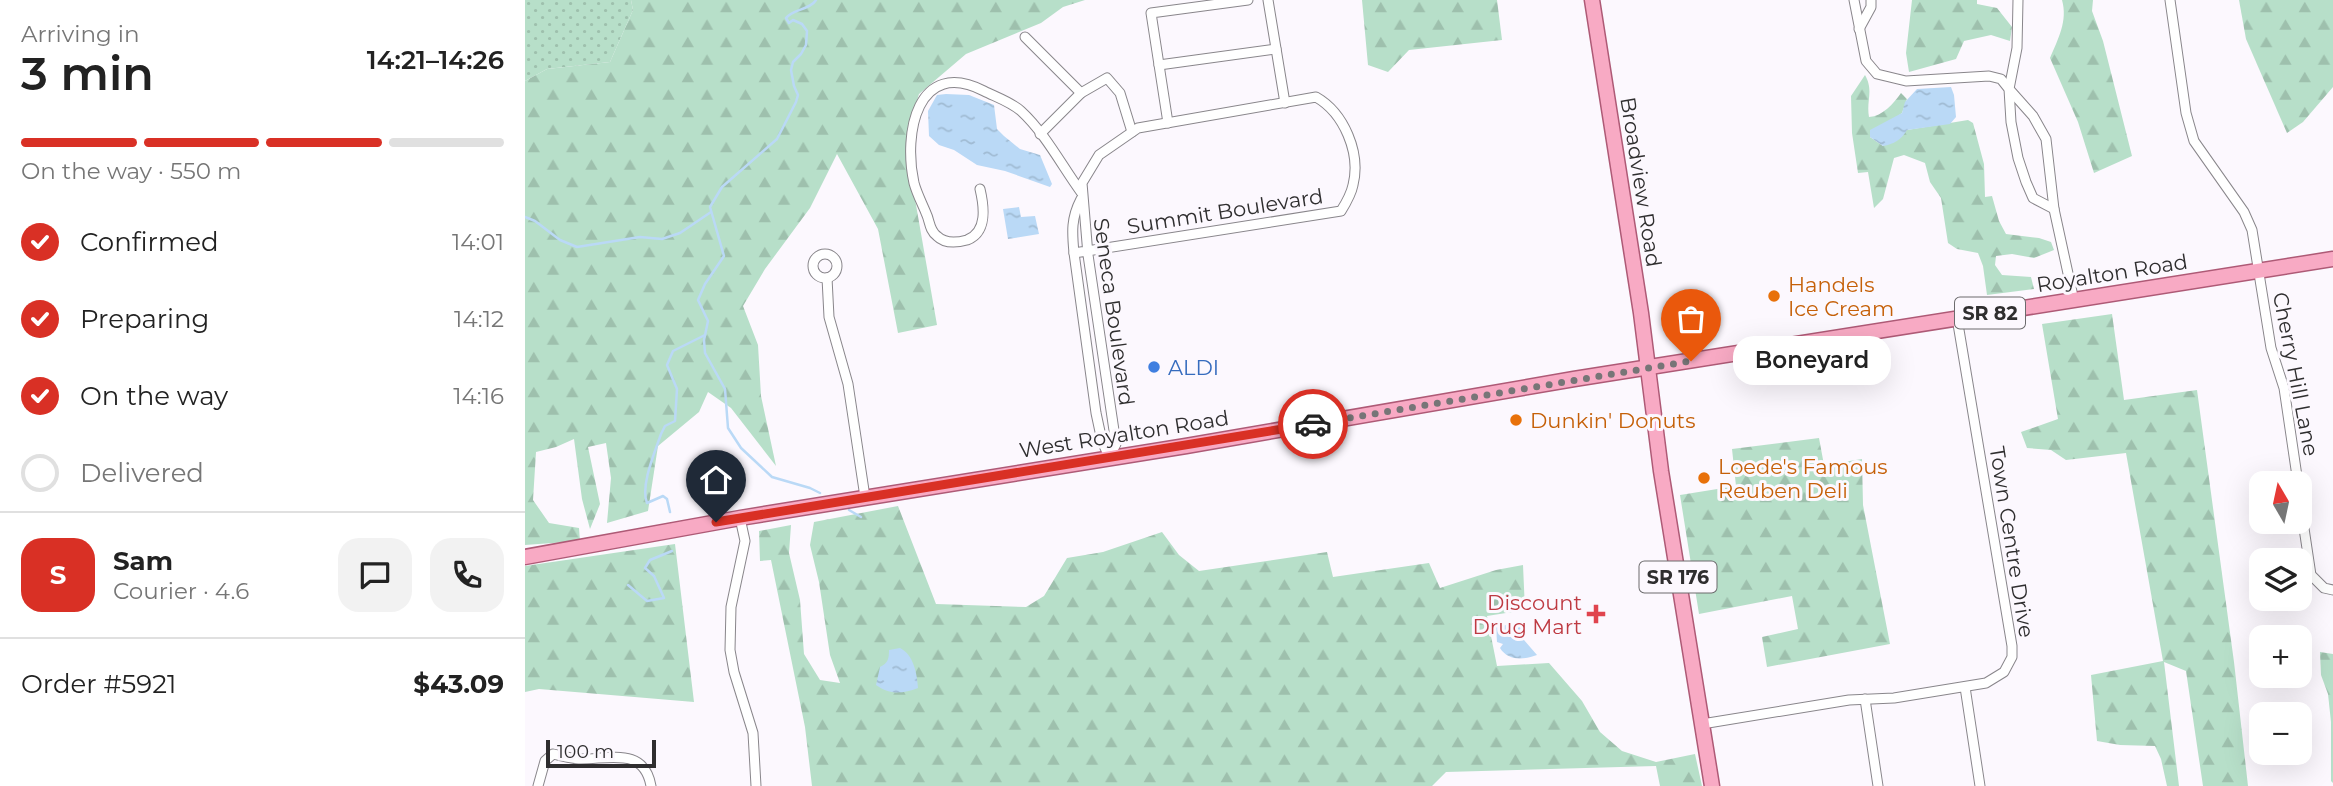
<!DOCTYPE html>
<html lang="en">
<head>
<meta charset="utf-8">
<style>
	:root { --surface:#fff; --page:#f2f2f2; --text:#222; --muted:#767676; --line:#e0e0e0; --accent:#d93025 }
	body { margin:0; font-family:Montserrat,sans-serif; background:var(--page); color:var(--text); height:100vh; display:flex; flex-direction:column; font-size:26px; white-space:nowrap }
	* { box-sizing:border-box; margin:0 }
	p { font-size:23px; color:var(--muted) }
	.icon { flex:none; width:38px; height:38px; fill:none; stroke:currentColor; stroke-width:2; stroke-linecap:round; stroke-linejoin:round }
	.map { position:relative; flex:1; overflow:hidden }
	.details { display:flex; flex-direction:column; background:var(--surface); width:525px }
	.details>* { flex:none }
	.needle { width:46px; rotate:351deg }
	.tools { position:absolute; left:1724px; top:471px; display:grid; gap:14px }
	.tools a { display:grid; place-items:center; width:63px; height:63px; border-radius:14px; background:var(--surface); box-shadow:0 7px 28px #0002; font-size:35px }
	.scale { position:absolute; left:21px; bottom:18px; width:110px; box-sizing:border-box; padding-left:7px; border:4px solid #2f2e2f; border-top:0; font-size:19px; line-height:24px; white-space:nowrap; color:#2f2e2f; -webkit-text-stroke:5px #fcf8fe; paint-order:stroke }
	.pin { position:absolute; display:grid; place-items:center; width:60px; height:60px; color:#fff; margin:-72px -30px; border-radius:50% 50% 50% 0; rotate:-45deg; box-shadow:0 0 7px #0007 }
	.pin .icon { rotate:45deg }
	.courier { position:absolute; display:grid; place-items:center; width:70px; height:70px; margin:-35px; border:5px solid #d93025; border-radius:50%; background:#fff; color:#222; box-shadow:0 2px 9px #0007 }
	.bubble { position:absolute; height:49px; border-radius:21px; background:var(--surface); box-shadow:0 7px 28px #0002; font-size:23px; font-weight:600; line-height:49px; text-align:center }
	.head em { font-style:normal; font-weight:600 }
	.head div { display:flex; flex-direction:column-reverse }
	.head { display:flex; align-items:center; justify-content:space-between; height:119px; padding:0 21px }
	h1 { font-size:46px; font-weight:600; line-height:52px }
	.bar { display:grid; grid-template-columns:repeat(4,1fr); gap:10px 7px; align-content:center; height:84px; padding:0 21px }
	.bar i { height:9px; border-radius:5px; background:var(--line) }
	.bar .on { background:var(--accent) }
	.bar p { grid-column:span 4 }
	.line { display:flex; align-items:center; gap:18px; padding:0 21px; border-top:2px solid var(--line) }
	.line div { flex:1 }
	.round { display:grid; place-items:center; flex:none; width:74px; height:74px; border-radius:21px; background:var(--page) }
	ol { padding:0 21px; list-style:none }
	li { display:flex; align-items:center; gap:21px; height:77px }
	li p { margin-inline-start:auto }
	li .icon { padding:7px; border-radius:50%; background:var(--accent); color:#fff; stroke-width:4 }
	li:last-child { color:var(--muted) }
	li i { width:38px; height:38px; border:4px solid var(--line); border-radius:50% }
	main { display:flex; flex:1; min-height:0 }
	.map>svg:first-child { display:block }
	.grass { fill:url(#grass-dots) }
	.forest { fill:url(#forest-firs) }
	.water { fill:url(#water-ripples) }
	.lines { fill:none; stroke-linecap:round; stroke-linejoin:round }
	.stream { stroke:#bad9f6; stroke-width:2.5 }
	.street-casing { stroke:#89868b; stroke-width:11 }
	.primary-casing { stroke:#ae5a76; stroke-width:17 }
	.street { stroke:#fff; stroke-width:9 }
	.primary { stroke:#f8aac4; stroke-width:14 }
	.done { stroke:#777577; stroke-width:7; stroke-dasharray:0 12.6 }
	.route { stroke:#d93025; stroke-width:9 }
	.food-dot { fill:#e8710a; stroke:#fcf8fe; stroke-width:2.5 }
	.shop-dot { fill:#3f7fe0; stroke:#fcf8fe; stroke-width:2.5 }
	.health-dot { fill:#e0444e; stroke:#fcf8fe; stroke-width:2.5 }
	.labels { text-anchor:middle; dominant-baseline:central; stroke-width:6; stroke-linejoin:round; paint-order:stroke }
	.shield { fill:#fcf8fe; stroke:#6c6b6d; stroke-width:2 }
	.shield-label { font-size:19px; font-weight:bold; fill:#2f2e2f }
	.street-label { font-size:21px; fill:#2f2e2f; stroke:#fcf8fe }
	.food-label { font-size:21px; fill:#c56008; stroke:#fcf8fe; text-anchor:start }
	.shop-label { font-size:21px; fill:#366cbe; stroke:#fcf8fe; text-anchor:start }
	.health-label { font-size:21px; fill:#be3a42; stroke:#fcf8fe; text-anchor:end }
</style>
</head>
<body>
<main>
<section class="details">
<div class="head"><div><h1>3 min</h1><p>Arriving in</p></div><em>14:21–14:26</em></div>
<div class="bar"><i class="on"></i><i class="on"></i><i class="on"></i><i></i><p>On the way · 550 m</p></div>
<ol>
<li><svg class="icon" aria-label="check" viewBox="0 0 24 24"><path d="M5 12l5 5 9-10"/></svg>Confirmed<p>14:01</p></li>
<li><svg class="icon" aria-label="check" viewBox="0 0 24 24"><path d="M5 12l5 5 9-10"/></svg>Preparing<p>14:12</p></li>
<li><svg class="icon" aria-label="check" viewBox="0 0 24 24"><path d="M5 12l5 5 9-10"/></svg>On the way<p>14:16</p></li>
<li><i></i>Delivered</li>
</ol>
<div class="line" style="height:126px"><b class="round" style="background:var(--accent);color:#fff">S</b><div><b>Sam</b><p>Courier · 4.6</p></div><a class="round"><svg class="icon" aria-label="chat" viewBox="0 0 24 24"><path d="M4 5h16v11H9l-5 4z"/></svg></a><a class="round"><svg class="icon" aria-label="phone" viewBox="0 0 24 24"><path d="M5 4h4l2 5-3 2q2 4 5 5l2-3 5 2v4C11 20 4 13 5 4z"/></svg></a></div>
<div class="line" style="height:91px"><div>Order #5921</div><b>$43.09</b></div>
</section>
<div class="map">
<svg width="1808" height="786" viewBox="0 0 1808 786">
	<defs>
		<pattern id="grass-dots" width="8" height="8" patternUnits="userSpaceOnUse" patternTransform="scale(1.75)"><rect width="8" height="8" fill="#b7dfc9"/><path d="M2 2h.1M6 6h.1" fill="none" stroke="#9ec0ad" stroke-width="1.8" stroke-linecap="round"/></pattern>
		<pattern id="forest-firs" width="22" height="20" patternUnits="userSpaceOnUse" patternTransform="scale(1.75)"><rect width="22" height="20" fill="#b7dfc9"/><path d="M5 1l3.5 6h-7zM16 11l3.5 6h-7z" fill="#9ec0ad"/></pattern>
		<pattern id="water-ripples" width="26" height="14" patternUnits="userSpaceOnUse" patternTransform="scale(1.75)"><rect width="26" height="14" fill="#bad9f6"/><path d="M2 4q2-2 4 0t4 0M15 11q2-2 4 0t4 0" fill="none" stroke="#a0bbd3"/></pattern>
	</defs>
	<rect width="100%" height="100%" fill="#fcf8fe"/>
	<polygon class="grass" points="0,0 106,0 108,10 85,62 22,69 0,81"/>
	<g class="forest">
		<polygon points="106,0 560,0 538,7 516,23 441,54 394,94 390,107 383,159 412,325 373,333 353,229 312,154 285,208 240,269 218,306 233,345 236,396 251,466 206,408 183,392 174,412 133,446 123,511 82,523 86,478 81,443 63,447 75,504 65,529 57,499 49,439 31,447 11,452 8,500 24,523 54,528 55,541 0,545 0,81 22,69 85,62 108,10"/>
		<polygon points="837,0 972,0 977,40 884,50 863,72 843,65"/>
		<polygon points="1387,0 1452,0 1452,4 1472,8 1487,27 1485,41 1466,35 1439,41 1431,59 1384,72 1381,53"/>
		<path d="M1537,0h31l-1,11 11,30 29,115 -38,17 -16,-51 -28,-64c8,-19 18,-37 12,-58z"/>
		<polygon points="1714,0 1808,0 1808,87 1778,122 1762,133 1721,39"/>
		<path d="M1340,75c9,16 1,25 4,42 14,-1 24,-13 32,-24l6,6 -5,14 -32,24 13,9 24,-16 61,-10 5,3 11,41 1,33 7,-1 7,25 7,13 33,4 12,4 3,8 -20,8 -22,-4 -16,2 -1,9 7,10 29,2 3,12 -47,6 -4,-29 -5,-13 -21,-4 -9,-6 -7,-45 -11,-16 -5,-19 -21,-8 -10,3 -11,41 -9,9 -6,-36 -10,1 -6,-40 -1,-37z"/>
		<polygon points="1587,314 1599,400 1672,390 1709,662 1723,786 1678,786 1661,671 1639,662 1654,786 1642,786 1636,759 1630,746 1595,745 1572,741 1566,675 1638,661 1601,453 1541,460 1526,450 1502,448 1496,432 1533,419 1517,324"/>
		<polygon points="1294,438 1299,465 1337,459 1338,505 1365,644 1242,667 1237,637 1273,629 1267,596 1174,614 1155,495 1211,486 1207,449"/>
		<polygon points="373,506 411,604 501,607 519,596 542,558 578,552 637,532 654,555 674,571 802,552 808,577 904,563 915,588 971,570 998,565 1000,610 962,616 972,666 1024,663 1057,701 1075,732 1097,751 1131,762 1170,754 1177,786 1135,786 1131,766 921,772 907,786 287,786 280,727 246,560 235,561 234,531 266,525 264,553 275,600 279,654 295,680 315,683 305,655 294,582 285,545 289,522"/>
		<polygon points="150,544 169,702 14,689 0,692 0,566"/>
		<polygon points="1795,652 1808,654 1808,783 1806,781 1806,722 1803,694 1796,675"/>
	</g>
	<g class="water">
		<path d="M1426,87l3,8 2,22 -6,7 -43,6c-6,10 -13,14 -24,16l-13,-9v-7l32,-17 3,-11 12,-13z"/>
		<polygon points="421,94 444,95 469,105 472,129 479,136 495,149 515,155 527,184 525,187 480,171 452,165 429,150 414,145 404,136 403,111 412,95"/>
		<polygon points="494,207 496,217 510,216 514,234 483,239 478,209"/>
		<path d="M992,623l4,5 3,12 13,15c-13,5 -29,6 -37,-7l3,-4 -6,-2 -1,-15z"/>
		<path d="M375,648c14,7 17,26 18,40 -16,6 -28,7 -42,-3l4,-18c8,-4 9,-8 9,-17z"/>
	</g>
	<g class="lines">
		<g class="stream">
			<path d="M291,0c-6,10 -23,9 -30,18l3,5 4,-3 9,4 5,7 -1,14 -5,9 -8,8 -2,8 3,16 4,9 -2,7 -19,37 -55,48 -12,20 14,49 -19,28 -7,16 10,21 -4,19 1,13 20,36 3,39 13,20 31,29 38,11 10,5"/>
			<polyline points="0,217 10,221 35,240 52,247 115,237 137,239 155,233 186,212"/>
			<polyline points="324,510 336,517"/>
			<path d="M145,512l-3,-13 -4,-3 -16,7c-7,-17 8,-51 14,-69l4,-8 10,-5 2,-32 -10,-24 6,-14 32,-16"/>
			<polyline points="103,585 122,601 139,598 129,576 120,568 125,560 147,551"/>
		</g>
		<defs>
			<g id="street">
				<polyline points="743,0 760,103"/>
				<polyline points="1329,0 1341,61 1352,74 1381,81 1464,76 1476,79 1484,89 1486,122 1493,158 1501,182 1508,198 1529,209"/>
				<polyline points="1493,0 1492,48 1484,89 1508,116 1521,139 1529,209 1549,301"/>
				<polyline points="1645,0 1661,113 1669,141 1719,212 1727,230 1746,348 1759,388 1773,483"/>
				<polyline points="1334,29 1346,7 1346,0"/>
				<polyline points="500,37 556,93"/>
				<polyline points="634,65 751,49"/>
				<polyline points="643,123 626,13 723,0"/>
				<polyline points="515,134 556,93 582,78 595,93 607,132"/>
				<path d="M455,189c4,17 8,43 -13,51 -11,3 -22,4 -30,-4 -8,-6 -7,-15 -11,-23 -4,-10 -9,-19 -12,-30 -11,-49 3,-126 70,-92 12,6 27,11 37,20 24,22 41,55 60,81"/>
				<path d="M556,199c-10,19 -9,33 -7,54l22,160 6,28 7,16"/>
				<path d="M549,253l13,-2 254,-40c5,-8 10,-16 12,-26 8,-32 -9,-72 -37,-88l-178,31 -39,27 -17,28 6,72 28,189 -7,13"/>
				<circle cx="300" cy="266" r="12"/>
				<polyline points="302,278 304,317 323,384 340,497"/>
				<polyline points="1774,495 1786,575 1799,588 1808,590"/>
				<polyline points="215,518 220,541 206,607 205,650 209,672 228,733 231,786"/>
				<polyline points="1440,687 1455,786"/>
				<polyline points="1340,699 1353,786"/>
				<polyline points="1177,724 1324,700 1369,698 1461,683 1479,672 1487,657 1487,646 1432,318"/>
				<path d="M13,786l7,-25 8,-7c9,2 19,5 28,5 29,0 63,-12 70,27"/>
			</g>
			<g id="primary">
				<polyline points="1067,0 1116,313 1136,471 1187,786"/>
				<polyline points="0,557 215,518 661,446 1049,379 1808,259"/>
			</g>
		</defs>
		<use href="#street" class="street-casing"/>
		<use href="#primary" class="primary-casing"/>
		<use href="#street" class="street"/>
		<use href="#primary" class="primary"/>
	</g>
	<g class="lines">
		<polyline class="done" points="788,424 1166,361"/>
		<polyline class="route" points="191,522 788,424"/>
	</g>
	<g class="food-dot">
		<circle cx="1249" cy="296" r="7"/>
		<circle cx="991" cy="420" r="7"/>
		<circle cx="1179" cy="478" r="7"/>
	</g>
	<circle class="shop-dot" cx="629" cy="367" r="7"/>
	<path class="health-dot" d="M1067.5 603.5h7v7h7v7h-7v7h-7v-7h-7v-7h7z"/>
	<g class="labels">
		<g class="shield">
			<rect x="1430" y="297.5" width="70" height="31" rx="5"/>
			<rect x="1114.5" y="561.5" width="77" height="31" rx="5"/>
		</g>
		<g class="shield-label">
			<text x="1465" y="313">SR 82</text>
			<text x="1153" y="577">SR 176</text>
		</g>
		<g class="street-label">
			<text transform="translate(1116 182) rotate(81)">Broadview Road</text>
			<text transform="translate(700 211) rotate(-9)">Summit Boulevard</text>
			<text transform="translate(1587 273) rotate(-9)">Royalton Road</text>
			<text transform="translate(589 312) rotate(82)">Seneca Boulevard</text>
			<text transform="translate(1771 374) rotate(79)">Cherry Hill Lane</text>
			<text transform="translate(599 434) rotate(-9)">West Royalton Road</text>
			<text transform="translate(1487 542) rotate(81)">Town Centre Drive</text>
		</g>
		<g class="food-label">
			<text x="1263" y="284">Handels<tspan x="1263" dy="24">Ice Cream</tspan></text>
			<text x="1005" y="420">Dunkin' Donuts</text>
			<text x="1193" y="466">Loede's Famous<tspan x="1193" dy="24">Reuben Deli</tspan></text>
		</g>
		<g class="shop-label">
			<text x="643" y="367">ALDI</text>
		</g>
		<g class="health-label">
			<text x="1057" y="602">Discount<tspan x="1057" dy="24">Drug Mart</tspan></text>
		</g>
	</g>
</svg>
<div class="tools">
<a><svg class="needle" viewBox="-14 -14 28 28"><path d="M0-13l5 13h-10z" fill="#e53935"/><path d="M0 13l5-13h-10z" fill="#767676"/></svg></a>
<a><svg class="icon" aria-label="layers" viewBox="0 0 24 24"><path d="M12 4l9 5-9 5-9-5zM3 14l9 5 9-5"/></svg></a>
<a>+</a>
<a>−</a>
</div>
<div class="scale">100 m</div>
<div class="pin" style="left:1166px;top:361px;background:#ea580c"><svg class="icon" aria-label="bag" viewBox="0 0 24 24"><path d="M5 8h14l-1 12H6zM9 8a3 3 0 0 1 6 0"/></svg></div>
<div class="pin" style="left:191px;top:522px;background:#1f2937"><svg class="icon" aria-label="home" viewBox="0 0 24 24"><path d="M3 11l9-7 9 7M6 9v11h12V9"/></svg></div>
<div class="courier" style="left:788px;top:424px"><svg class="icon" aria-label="car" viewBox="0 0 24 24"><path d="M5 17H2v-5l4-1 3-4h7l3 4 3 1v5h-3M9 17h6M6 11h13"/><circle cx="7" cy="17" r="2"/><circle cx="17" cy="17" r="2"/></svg></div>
<div class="bubble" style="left:1208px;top:336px;width:158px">Boneyard</div>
</div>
</main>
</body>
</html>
